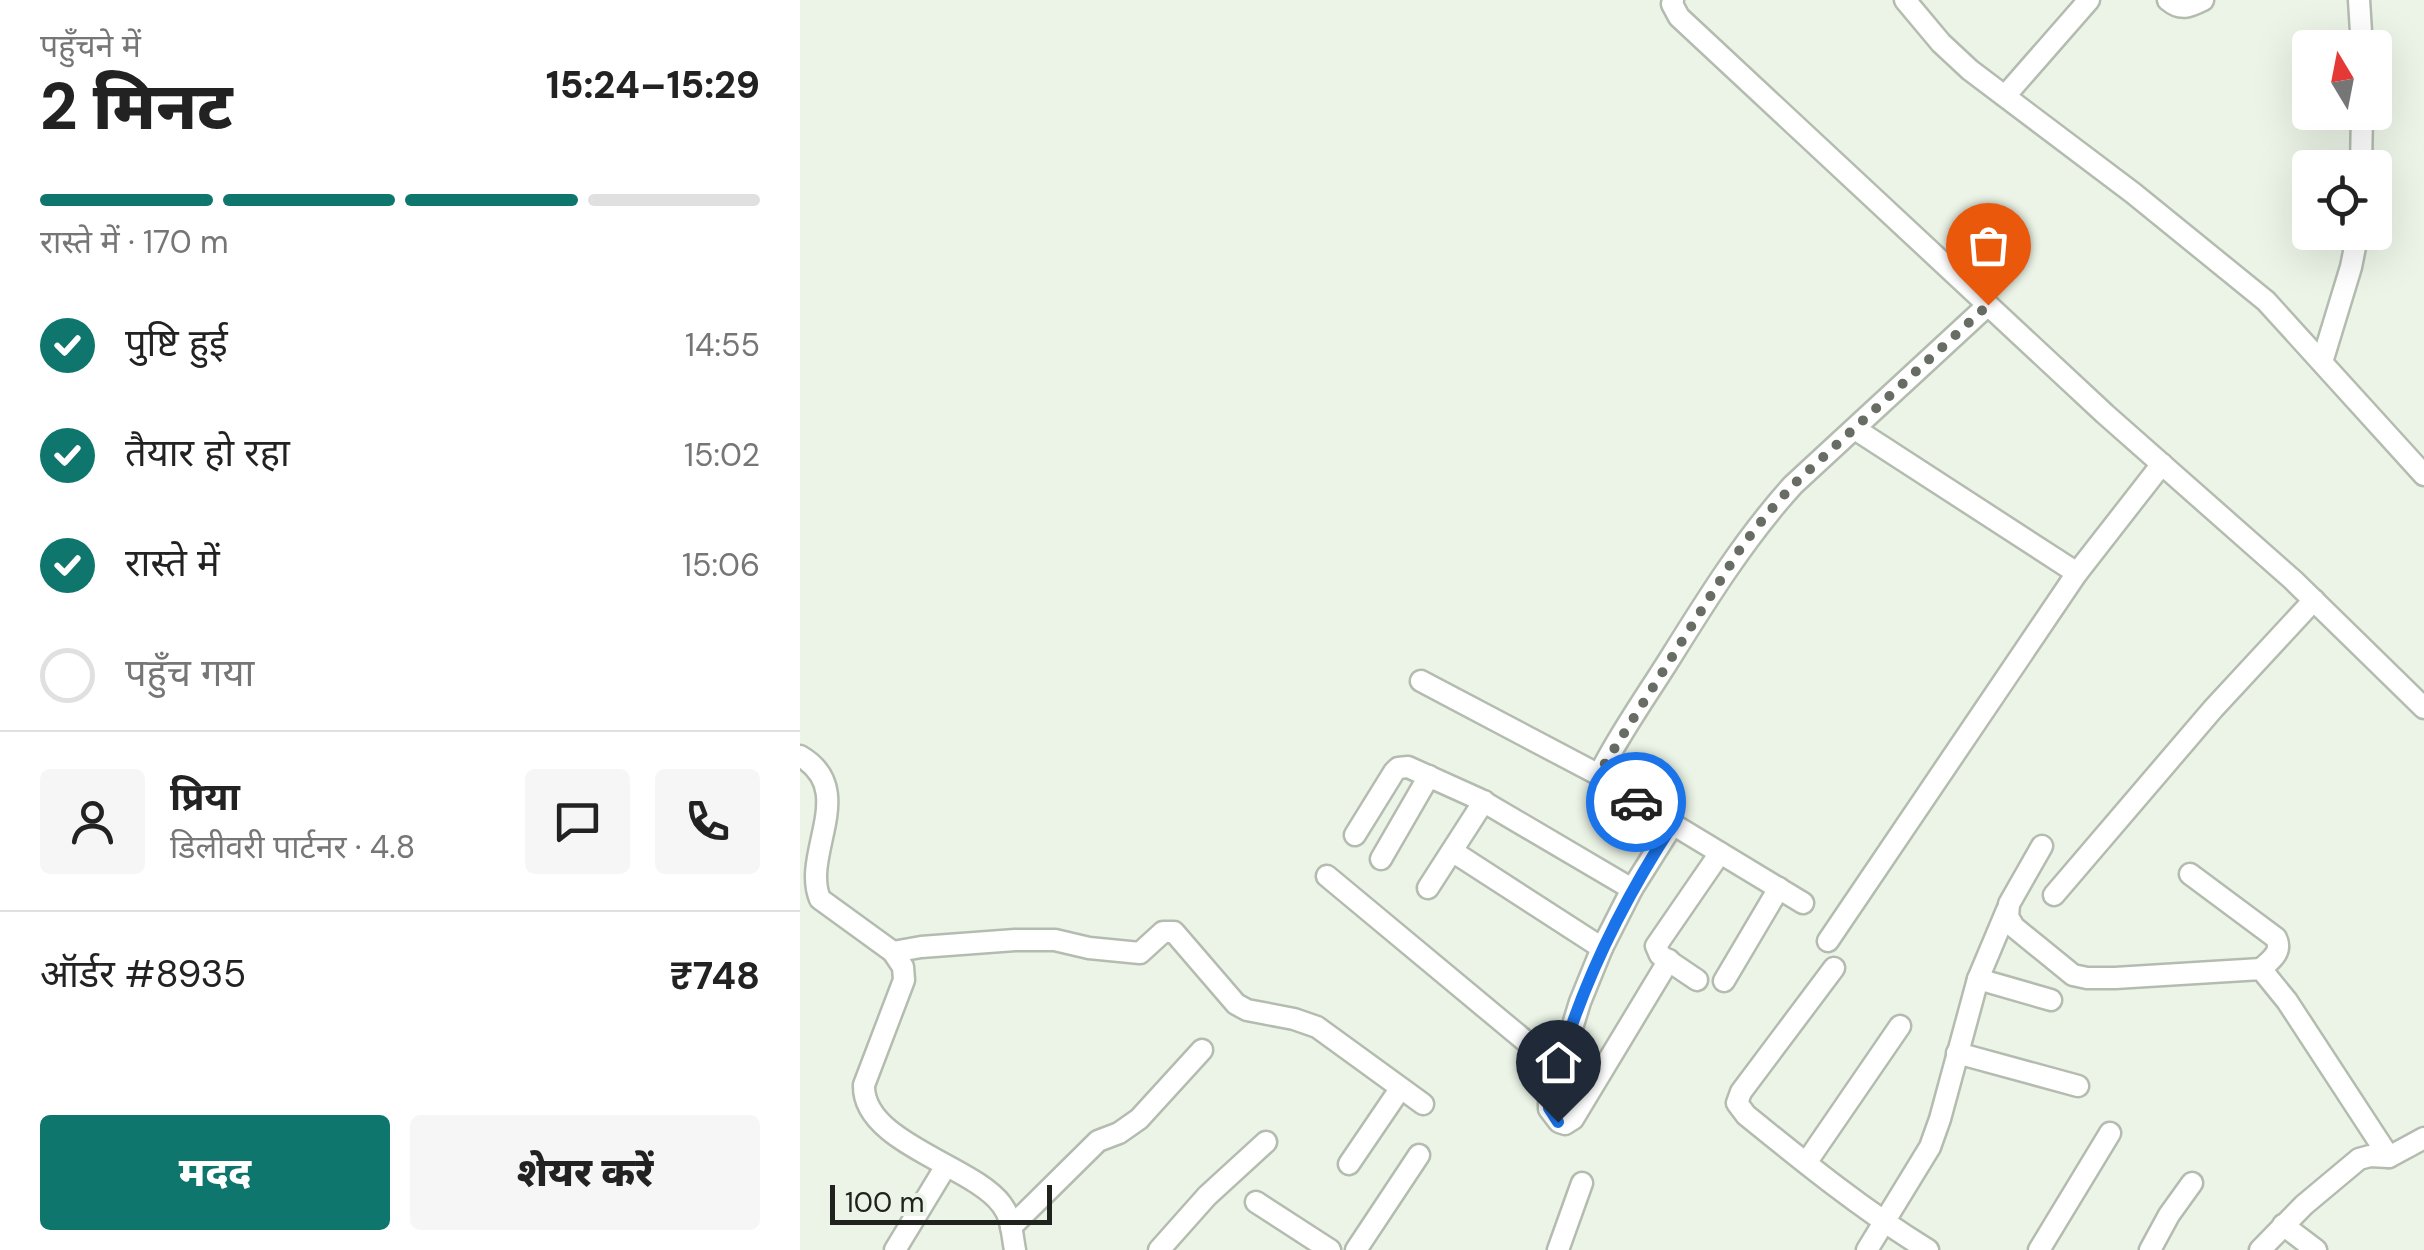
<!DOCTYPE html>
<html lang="hi">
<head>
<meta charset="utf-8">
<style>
	:root { --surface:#fff; --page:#f6f6f6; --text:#222; --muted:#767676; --line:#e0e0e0; --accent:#0f766e }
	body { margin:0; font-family:"DM Sans","Noto Sans Devanagari",sans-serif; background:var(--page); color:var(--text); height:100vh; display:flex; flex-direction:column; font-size:38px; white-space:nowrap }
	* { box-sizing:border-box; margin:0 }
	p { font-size:32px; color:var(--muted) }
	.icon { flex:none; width:55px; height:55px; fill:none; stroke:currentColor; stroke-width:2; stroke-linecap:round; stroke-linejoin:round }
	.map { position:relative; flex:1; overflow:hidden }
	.side { display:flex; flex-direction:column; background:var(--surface); width:800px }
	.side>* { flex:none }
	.needle { width:65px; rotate:350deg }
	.buttons { position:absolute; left:1492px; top:30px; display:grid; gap:20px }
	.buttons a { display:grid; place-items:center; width:100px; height:100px; border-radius:10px; background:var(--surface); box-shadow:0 10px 40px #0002; font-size:50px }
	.scale { position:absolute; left:30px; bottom:25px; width:222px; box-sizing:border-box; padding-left:10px; border:5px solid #20221e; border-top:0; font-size:28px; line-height:35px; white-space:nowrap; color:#20221e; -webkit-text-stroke:8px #ecf4e7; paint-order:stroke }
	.pin { position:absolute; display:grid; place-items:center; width:85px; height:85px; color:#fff; margin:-102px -42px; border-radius:50% 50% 50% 0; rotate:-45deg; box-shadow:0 0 10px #0007 }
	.pin .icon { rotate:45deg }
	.courier { position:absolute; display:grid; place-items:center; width:100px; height:100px; margin:-50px; border:8px solid #1a73e8; border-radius:50%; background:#fff; color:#222; box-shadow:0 2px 12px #0007 }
	.headline em { font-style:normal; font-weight:800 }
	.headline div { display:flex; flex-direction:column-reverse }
	.headline { display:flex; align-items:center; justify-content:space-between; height:170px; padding:0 40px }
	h1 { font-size:65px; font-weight:800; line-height:75px }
	.bar { display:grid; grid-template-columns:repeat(4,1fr); gap:15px 10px; align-content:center; height:120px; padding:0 40px }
	.bar i { height:12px; border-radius:8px; background:var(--line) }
	.bar .current { background:var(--accent) }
	.bar p { grid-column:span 4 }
	.line { display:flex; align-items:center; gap:25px; padding:0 40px; border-top:2px solid var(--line) }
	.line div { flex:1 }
	.round { display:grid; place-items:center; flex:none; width:105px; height:105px; border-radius:10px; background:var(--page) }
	ol { padding:0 40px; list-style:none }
	li { display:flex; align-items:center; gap:30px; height:110px }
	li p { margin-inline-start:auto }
	li .icon { padding:10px; border-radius:50%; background:var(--accent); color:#fff; stroke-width:4 }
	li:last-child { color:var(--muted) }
	li i { width:55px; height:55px; border:5px solid var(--line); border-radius:50% }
	.primary-button { display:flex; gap:20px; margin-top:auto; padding:20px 40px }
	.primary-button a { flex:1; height:115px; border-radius:10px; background:var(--accent); color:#fff; font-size:40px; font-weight:800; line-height:115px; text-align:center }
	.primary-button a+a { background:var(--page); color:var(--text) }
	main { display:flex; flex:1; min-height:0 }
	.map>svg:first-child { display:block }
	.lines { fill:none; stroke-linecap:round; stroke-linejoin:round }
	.minor-casing { stroke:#b4bcb0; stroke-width:25 }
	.minor { stroke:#fff; stroke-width:20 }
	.done { stroke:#676c64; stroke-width:10; stroke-dasharray:0 18 }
	.route { stroke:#1a73e8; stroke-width:12 }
</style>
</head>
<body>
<main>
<section class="side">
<div class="headline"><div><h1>2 मिनट</h1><p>पहुँचने में</p></div><em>15:24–15:29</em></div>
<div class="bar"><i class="current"></i><i class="current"></i><i class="current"></i><i></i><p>रास्ते में · 170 m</p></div>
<ol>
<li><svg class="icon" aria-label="check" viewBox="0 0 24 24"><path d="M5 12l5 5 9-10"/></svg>पुष्टि हुई<p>14:55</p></li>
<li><svg class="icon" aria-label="check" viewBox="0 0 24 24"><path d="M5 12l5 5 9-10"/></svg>तैयार हो रहा<p>15:02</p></li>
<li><svg class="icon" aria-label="check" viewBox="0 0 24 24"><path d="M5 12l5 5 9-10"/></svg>रास्ते में<p>15:06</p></li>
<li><i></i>पहुँच गया</li>
</ol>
<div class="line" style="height:180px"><a class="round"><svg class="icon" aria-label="person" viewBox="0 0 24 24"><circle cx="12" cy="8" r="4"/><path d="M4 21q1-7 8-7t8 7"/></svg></a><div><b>प्रिया</b><p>डिलीवरी पार्टनर · 4.8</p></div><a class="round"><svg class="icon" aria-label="chat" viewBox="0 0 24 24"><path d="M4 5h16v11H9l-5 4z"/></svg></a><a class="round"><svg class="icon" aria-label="phone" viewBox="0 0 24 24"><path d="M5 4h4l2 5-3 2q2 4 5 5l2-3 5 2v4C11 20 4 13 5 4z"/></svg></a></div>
<div class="line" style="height:130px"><div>ऑर्डर #8935</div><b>₹748</b></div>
<div class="primary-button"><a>मदद</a><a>शेयर करें</a></div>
</section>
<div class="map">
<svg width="1624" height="1250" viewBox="0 0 1624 1250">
	<rect width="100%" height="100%" fill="#ecf4e7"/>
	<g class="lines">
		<defs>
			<g id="minor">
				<polyline points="873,0 872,4 879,17 1305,414 1493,580 1624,708"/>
				<polyline points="1105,0 1141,43 1170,70 1333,193 1466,301 1624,475"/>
				<path d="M1368,0c13,11 21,7 35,0"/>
				<polyline points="1559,0 1562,48"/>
				<polyline points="1205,96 1289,0"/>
				<polyline points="1561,168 1562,112"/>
				<polyline points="1522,362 1551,267 1558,232"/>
				<polyline points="1055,429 1277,573"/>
				<polyline points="621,681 803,777"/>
				<path d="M0,756c59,34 1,98 20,143l73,53 10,15 1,13 -40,105c-2,58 111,81 138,120 10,13 10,30 13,45"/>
				<polyline points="555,835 594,772 598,768 608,767 679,799 832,889"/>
				<polyline points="1242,846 1209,904 1208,917 1214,927 1273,975 1287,978 1315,978 1461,969 1487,1001 1589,1157"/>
				<polyline points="652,851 802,948"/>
				<polyline points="581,859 629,776"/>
				<path d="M1390,874l86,64c7,14 -5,22 -15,31"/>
				<polyline points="527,876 759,1069"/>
				<polyline points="628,888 684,801"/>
				<polyline points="1254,895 1413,709 1514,600"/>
				<path d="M1003,903l-190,-115 -10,-11 1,-12c19,-36 43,-70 65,-105 38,-61 76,-122 124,-175l195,-180"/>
				<polyline points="1028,941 1277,573 1362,464"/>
				<polyline points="93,952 121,947 215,940 255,940 289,948 340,953 363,932 374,932 436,1004 447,1010 494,1019 517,1027 623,1104"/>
				<polyline points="869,960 773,1119 765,1124 759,1122 749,1109 749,1103 780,1002 802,948 832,889 873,824"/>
				<path d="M1034,968l-93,124 -4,11 9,12c59,48 117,95 182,135"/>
				<polyline points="1178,979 1251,1000"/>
				<polyline points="897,980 860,955 856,946 920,853"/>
				<polyline points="924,981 979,888"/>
				<polyline points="1157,1053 1278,1086"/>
				<polyline points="1006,1163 1100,1026"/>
				<polyline points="549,1164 600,1089"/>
				<polyline points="456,1202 530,1250"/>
				<polyline points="1483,1225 1516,1250"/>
				<polyline points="211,1227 298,1141 319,1133 339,1119 402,1050"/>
				<polyline points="95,1250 146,1166"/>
				<polyline points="359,1250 407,1196 466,1142"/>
				<polyline points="556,1250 619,1155"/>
				<polyline points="758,1250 782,1183"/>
				<polyline points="1067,1250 1130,1147 1140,1119 1178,979 1207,910"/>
				<polyline points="1239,1250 1310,1133"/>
				<polyline points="1350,1250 1369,1215 1392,1183"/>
				<polyline points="1460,1250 1504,1205 1559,1159 1570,1156 1589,1157 1624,1138"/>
			</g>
		</defs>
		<use href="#minor" class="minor-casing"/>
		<use href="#minor" class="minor"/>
	</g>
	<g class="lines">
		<path class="done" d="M836,802c-15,-10 -35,-17 -32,-37l138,-219 26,-33 26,-29 194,-179"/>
		<path class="route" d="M758,1122l-9,-14v-4c23,-101 68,-194 124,-280l-37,-22"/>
	</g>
</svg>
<div class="buttons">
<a><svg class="needle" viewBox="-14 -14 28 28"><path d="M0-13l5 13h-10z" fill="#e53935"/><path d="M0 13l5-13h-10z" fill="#767676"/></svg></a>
<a><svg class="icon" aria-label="locate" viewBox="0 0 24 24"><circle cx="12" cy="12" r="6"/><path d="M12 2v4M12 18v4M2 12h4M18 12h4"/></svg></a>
</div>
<div class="scale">100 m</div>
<div class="pin" style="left:1188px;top:305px;background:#ea580c"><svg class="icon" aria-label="bag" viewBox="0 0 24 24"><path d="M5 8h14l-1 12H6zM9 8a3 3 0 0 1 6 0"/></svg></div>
<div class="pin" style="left:758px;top:1122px;background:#1f2937"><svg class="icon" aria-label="home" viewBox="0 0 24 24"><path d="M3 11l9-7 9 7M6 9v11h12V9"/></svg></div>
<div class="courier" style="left:836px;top:802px"><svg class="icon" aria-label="car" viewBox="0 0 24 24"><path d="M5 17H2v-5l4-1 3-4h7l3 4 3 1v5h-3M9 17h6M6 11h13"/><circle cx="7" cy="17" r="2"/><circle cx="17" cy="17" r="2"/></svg></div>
</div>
</main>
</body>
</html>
